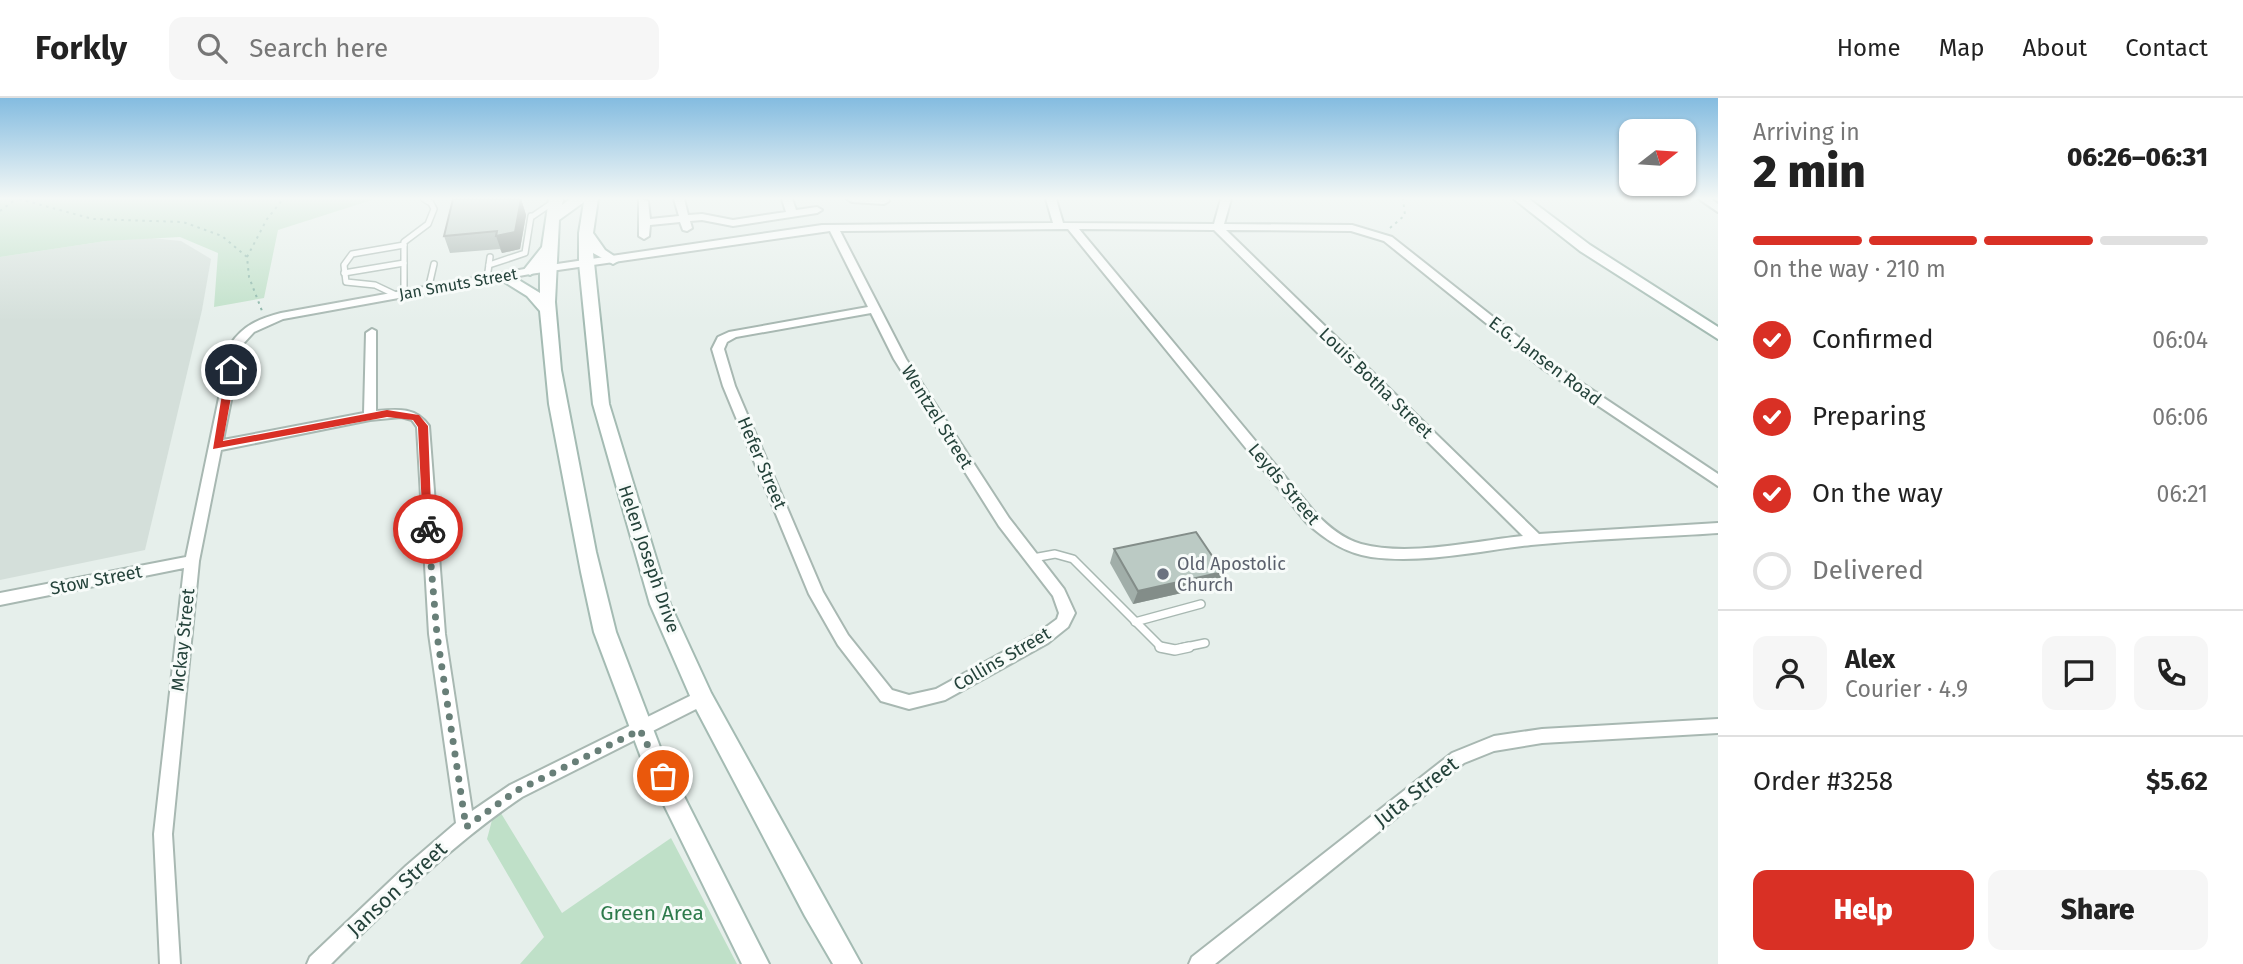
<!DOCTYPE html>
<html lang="en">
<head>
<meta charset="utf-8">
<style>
	:root { --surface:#fff; --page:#f6f6f6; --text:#222; --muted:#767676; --line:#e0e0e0; --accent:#d93025 }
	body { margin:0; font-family:"Fira Sans",sans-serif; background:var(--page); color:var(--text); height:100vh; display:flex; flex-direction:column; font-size:26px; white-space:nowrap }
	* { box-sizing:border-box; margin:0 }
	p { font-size:23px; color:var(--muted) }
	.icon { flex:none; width:38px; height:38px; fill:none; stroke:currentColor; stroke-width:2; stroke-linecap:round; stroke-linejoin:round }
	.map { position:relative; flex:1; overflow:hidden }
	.details { display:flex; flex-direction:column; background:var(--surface); width:525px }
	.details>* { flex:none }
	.needle { width:46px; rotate:73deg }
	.tools { position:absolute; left:1619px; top:21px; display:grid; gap:14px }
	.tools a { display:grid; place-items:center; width:77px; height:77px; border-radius:14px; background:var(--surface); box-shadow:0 2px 5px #0004; font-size:35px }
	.pin { position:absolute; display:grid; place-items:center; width:60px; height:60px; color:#fff; margin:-30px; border:4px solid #fff; border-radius:50%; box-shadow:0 2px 7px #0007 }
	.courier { position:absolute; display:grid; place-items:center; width:70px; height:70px; margin:-35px; border:5px solid #d93025; border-radius:50%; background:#fff; color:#222; box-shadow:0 2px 9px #0007 }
	.overview em { font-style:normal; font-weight:800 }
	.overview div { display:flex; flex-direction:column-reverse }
	.overview { display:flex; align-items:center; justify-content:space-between; height:119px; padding:0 35px }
	h1 { font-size:46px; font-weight:800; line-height:52px }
	.bar { display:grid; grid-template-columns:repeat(4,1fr); gap:10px 7px; align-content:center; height:84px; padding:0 35px }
	.bar i { height:9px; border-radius:5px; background:var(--line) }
	.bar .selected { background:var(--accent) }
	.bar p { grid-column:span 4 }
	.line { display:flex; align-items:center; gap:18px; padding:0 35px; border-top:2px solid var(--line) }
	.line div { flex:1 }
	.round { display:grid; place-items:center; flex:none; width:74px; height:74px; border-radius:14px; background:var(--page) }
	ol { padding:0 35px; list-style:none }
	li { display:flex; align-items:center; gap:21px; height:77px }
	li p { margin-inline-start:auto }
	li .icon { padding:7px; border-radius:50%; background:var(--accent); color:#fff; stroke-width:4 }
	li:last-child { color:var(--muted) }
	li i { width:38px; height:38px; border:4px solid var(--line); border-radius:50% }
	.action { display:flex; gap:14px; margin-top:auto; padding:14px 35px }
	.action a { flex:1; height:80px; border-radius:14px; background:var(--accent); color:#fff; font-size:28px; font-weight:800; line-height:80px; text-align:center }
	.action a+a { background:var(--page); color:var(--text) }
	header { display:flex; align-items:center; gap:42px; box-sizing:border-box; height:98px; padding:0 35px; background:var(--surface); border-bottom:2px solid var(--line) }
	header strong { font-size:33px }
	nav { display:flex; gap:38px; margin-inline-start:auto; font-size:24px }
	.search { width:490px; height:63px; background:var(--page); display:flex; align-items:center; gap:18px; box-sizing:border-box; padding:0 24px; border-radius:14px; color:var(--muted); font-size:26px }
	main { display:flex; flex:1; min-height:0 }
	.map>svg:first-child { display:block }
	.built { fill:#d4dfda }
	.green { fill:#bfe0c8 }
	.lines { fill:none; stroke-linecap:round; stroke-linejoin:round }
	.lane-far2-casing { stroke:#a8b8b2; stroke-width:8 }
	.lane-far1-casing { stroke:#a8b8b2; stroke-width:10 }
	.lane-casing { stroke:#a8b8b2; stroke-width:12 }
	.street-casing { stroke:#a8b8b2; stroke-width:4 }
	.secondary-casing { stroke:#a4bbb3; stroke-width:4 }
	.path { stroke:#86b3a5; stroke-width:2; stroke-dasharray:2.5 4.5; stroke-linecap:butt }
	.lane-far2 { stroke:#fff; stroke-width:5 }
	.lane-far1 { stroke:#fff; stroke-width:7 }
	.lane { stroke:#fff; stroke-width:9 }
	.street { fill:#fff; fill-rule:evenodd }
	.secondary { fill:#fff; fill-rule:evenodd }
	.wall { fill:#a1aea9 }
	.shaded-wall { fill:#838d89 }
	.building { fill:#bbcac4; stroke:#838d89; stroke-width:2 }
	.route { fill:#d93025 }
	.done { stroke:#687f78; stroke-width:7; stroke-dasharray:0 12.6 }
	.worship-dot { fill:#6b7280; stroke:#f7fbf9; stroke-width:2.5 }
	.labels { text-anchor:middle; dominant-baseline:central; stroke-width:6; stroke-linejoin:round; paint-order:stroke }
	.far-street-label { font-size:16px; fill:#24423a; stroke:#f7fbf9 }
	.street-label { font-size:18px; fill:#24423a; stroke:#f7fbf9 }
	.worship-label { font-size:18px; fill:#5b616d; stroke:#f7fbf9; text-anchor:start }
	.near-street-label { font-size:21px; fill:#24423a; stroke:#f7fbf9 }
	.near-park-label { font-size:21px; fill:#2d7a4b; stroke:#f7fbf9 }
</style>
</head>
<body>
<header>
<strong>Forkly</strong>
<div class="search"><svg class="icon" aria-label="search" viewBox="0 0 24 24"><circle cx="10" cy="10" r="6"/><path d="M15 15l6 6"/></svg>Search here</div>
<nav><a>Home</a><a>Map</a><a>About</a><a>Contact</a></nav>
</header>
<main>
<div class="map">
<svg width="1718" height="866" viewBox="0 0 1718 866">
	<rect width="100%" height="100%" fill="#e6efeb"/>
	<polygon class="built" points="151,140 181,143 211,161 202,212 145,452 0,482 0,159 106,143"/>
	<g class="green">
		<polygon points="0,101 375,101 278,132 264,200 214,209 218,155 180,139 106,143 0,159"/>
		<polygon points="496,707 562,815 671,740 737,866 520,866 544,839 487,741"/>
	</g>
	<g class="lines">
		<defs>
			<g id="lane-far2">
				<polyline points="533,118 555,103"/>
				<polyline points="489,167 525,155 531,118"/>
				<polyline points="344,175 404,165"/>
				<polyline points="487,181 490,159"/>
				<polyline points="428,192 434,166"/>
				<polyline points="404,196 404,144 428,126 434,111 431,105 424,101"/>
				<polyline points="396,197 375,187 346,184 344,167 352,156 404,147"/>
			</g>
			<g id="lane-far1">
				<polyline points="1033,460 1055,456 1073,461 1162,550"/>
				<polyline points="1135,524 1201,506"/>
				<polyline points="1181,550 1205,545"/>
			</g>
			<polyline id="lane" points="1160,549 1175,552 1189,549"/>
			<g id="street">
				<polygon points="639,101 648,103 650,121 679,118 674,101 684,101 688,117 702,116 733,122 786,114 782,101 792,101 796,112 817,109 822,112 817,115 733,128 702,122 690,123 692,130 687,133 683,132 680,124 650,127 649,138 644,141 639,138"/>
				<polygon points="847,101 888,101 889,103 884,106 852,104"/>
				<path d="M1046,101h10l7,24 151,1 7,-25h10l-7,25 128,1 40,12 158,125 168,112v12l-176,-118 -158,-127 -33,-10 -125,-1 313,304 179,-11v10c-62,4 -125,6 -187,12 -53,6 -107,19 -160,12 -26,-4 -47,-18 -65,-35l-238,-293 -228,2 66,128 103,159 55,71 11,24 -7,14 -20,16 -103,57 -36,9 -28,-8 -43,-56 -29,-51 -86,-208 -11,-37 6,-12 11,-5 139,-25 -38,-76 -300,43 -247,45 -29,13 -12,13 -19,95 141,-27 2,-80 6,-4 4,2v80c22,-2 40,-4 53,15l16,208 27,177 38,-26 186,-92 6,-2 6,2 2,5 -2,5 -186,94c-71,48 -130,107 -191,167h-24l3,-7 96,-91 50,-43 -27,-189 -12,-207 -5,-7 -11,-3 -31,3 -149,30 -22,111 -27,273 8,130h-20l-6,-130 30,-266 -184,37v-12l186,-36 44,-212c13,-20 29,-26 51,-32l249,-45 292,-43 231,-2zM1079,131l135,1 309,306c-49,5 -114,21 -162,8 -18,-5 -32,-17 -45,-30zM871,215l23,46 105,167 54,70 6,17 -2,6 -19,14 -102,56 -27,6 -17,-5 -44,-55 -25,-43 -88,-206 -11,-37 3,-7 9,-5z"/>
				<polygon points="1699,101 1711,101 1718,106 1718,114"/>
				<polygon points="1718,621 1718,635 1542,645 1494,653 1464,665 1215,866 1189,866 1192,859 1452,655 1494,638 1542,631"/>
			</g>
			<g id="secondary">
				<polygon points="549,101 563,101 562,107 570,101 598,101 593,135 605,152 620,162 613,166 593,155 609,306 670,506 711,595 861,866 833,866 805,818 694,607 650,506 593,306 579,165 579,135 584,104 559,122 555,204 561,272 596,454 616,534 663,657 769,866 742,866 642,662 594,534 581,474 549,306 540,213 527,198 495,178 497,175 507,175 540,195 540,170 530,177 523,173 542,149"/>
				<polygon points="1514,101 1529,101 1590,147 1718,229 1718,241 1580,153"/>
			</g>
		</defs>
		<use href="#lane-far2" class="lane-far2-casing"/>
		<use href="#lane-far1" class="lane-far1-casing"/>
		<use href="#lane" class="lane-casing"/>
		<use href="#street" class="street-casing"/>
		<use href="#secondary" class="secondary-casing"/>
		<g class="path">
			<polyline points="19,101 93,121 183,124 222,138 247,159 249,179 262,213"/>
			<polyline points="0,113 16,101"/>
			<polyline points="1390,130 1405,117 1403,101"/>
			<polyline points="247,159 267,121 283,101"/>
		</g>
		<use href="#lane-far2" class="lane-far2"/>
		<use href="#lane-far1" class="lane-far1"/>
		<use href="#lane" class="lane"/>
		<use href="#street" class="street"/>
		<use href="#secondary" class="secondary"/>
	</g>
	<g class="wall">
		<polygon points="521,101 526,117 520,151 502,155 500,151 450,155 444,138"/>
		<polygon points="1114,451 1217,487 1133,506 1110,465"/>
	</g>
	<g class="shaded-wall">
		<polygon points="521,101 526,117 520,151 502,155 496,138"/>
		<polygon points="1223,474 1217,487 1133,506 1138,493"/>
	</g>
	<g class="building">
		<polygon points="453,101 521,101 515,134 496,138 497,133 444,138"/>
		<polygon points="1196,434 1223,474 1138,493 1114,451"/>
	</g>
	<linearGradient id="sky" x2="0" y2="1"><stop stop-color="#84bce0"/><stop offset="0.45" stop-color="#f4f8f6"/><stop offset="1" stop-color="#f4f8f6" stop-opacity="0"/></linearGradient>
	<rect width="1718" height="223" fill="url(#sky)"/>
	<polygon class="route" points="231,269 236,272 223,343 387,312 419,317 428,328 432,434 428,435 423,431 418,329 413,322 387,319 213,351 226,272"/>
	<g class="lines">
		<polyline class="done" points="428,431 437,537 466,729 516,693 640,632 663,678"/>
	</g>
	<circle class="worship-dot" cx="1163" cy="476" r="7"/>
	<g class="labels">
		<g class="far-street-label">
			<text transform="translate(458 186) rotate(-10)">Jan Smuts Street</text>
		</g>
		<g class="street-label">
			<text transform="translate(1545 263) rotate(37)">E.G. Jansen Road</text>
			<text transform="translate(1376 285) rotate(44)">Louis Botha Street</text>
			<text transform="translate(937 319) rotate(58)">Wentzel Street</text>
			<text transform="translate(762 365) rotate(67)">Hefer Street</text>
			<text transform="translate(1284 386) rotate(50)">Leyds Street</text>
			<text transform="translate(649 461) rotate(71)">Helen Joseph Drive</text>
			<text transform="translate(96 482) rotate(-11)">Stow Street</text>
			<text transform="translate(183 542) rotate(-84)">Mckay Street</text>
			<text transform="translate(1002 561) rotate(-30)">Collins Street</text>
		</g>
		<g class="worship-label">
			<text x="1177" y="466">Old Apostolic<tspan x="1177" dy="21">Church</tspan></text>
		</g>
		<g class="near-street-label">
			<text transform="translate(1416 694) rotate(-38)">Juta Street</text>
			<text transform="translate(397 791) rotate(-43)">Janson Street</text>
		</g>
		<g class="near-park-label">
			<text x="652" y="815">Green Area</text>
		</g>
	</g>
</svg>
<div class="tools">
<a><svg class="needle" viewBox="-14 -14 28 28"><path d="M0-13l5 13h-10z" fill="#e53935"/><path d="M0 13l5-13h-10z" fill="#767676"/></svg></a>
</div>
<div class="pin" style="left:663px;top:678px;background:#ea580c"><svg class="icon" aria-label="bag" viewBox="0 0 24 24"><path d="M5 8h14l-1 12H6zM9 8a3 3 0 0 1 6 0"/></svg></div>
<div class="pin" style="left:231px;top:272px;background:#1f2937"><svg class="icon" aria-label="home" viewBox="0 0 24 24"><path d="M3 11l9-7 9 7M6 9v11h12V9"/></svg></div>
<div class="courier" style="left:428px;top:431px"><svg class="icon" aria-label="bike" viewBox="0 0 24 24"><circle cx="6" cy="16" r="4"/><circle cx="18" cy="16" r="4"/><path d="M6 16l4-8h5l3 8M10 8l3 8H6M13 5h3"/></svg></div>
</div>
<section class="details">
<div class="overview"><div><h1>2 min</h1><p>Arriving in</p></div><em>06:26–06:31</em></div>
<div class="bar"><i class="selected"></i><i class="selected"></i><i class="selected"></i><i></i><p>On the way · 210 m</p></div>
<ol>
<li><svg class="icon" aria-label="check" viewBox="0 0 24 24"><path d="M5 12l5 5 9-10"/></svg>Confirmed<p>06:04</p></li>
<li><svg class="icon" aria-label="check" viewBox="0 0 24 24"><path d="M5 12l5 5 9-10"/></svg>Preparing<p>06:06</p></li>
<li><svg class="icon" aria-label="check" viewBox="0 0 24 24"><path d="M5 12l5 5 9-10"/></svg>On the way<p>06:21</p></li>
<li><i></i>Delivered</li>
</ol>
<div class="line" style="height:126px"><a class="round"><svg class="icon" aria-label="person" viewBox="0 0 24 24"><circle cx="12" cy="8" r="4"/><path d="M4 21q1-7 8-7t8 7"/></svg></a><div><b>Alex</b><p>Courier · 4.9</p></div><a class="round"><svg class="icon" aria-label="chat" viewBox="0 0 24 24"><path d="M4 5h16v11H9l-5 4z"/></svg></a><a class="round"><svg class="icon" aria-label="phone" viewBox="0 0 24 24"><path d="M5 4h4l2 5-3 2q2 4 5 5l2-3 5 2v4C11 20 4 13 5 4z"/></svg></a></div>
<div class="line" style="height:91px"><div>Order #3258</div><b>$5.62</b></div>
<div class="action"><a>Help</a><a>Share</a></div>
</section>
</main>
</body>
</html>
